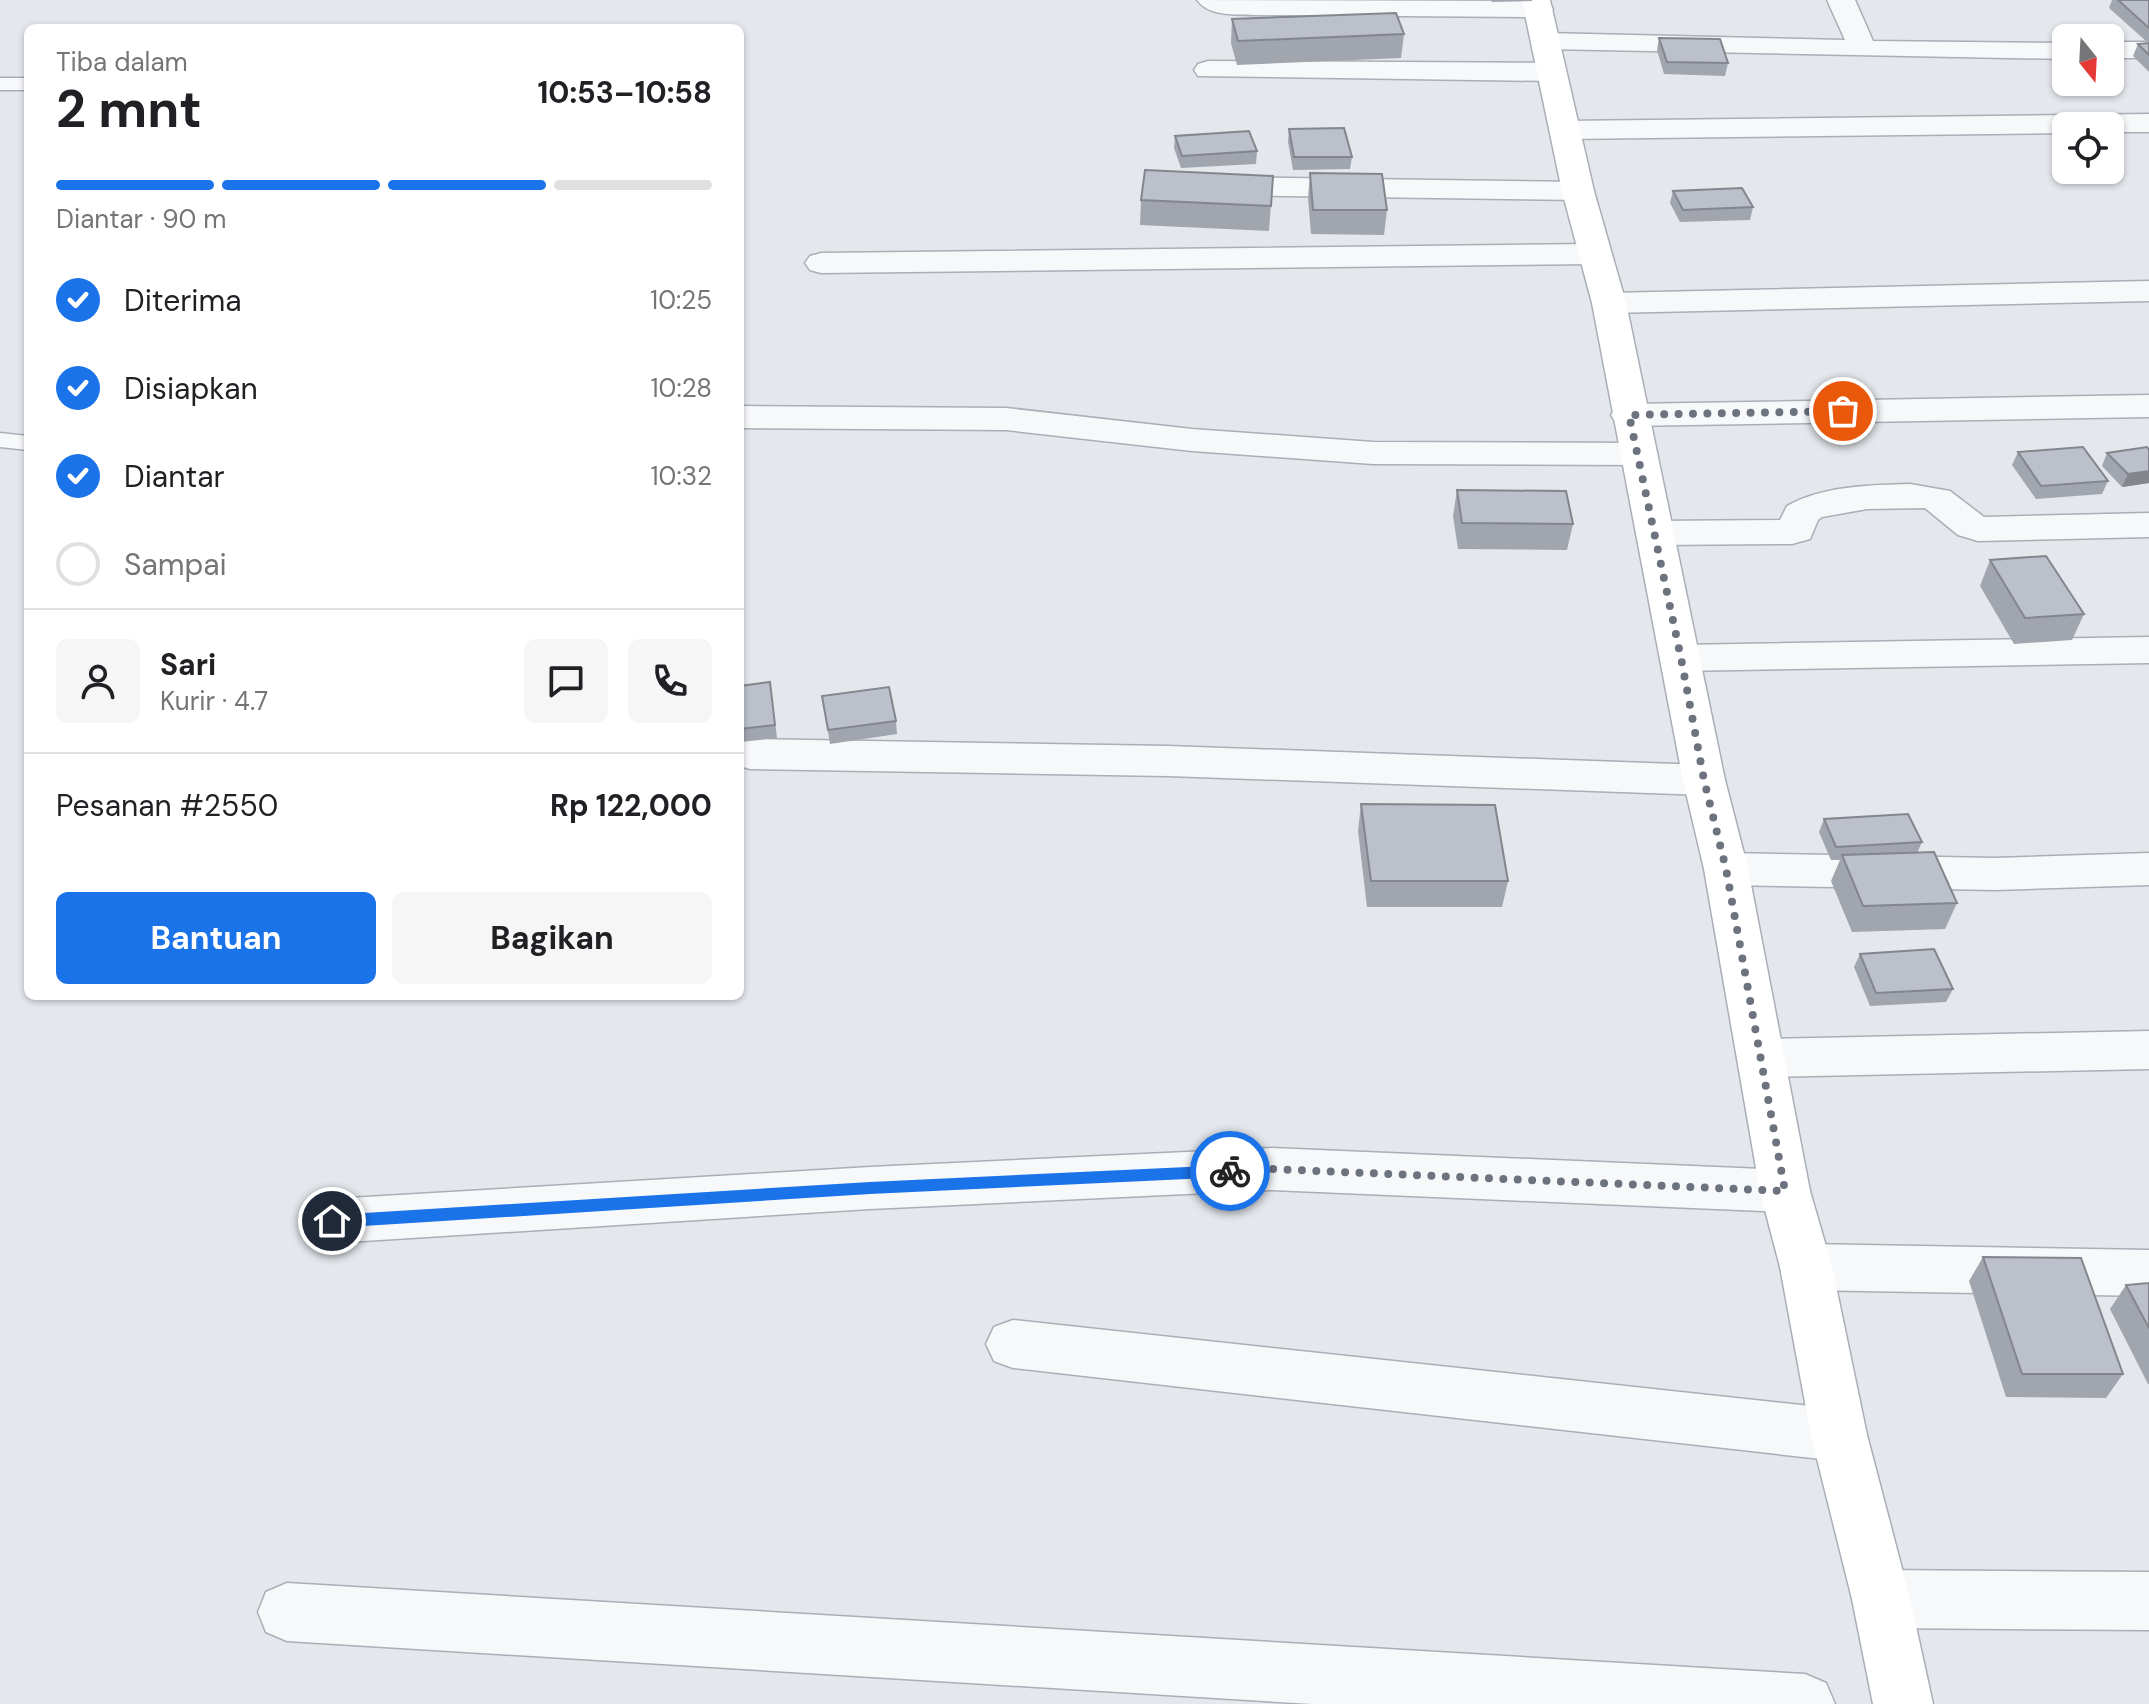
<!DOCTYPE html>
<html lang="id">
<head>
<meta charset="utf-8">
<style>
	:root { --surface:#fff; --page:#f6f6f6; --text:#202124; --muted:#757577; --line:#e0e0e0; --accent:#1a73e8 }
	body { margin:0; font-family:"DM Sans",sans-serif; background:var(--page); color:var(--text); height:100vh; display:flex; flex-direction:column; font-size:30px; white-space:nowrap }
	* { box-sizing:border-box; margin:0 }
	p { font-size:26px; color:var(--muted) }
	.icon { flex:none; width:44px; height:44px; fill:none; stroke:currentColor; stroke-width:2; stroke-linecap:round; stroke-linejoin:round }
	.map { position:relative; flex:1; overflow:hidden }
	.panel { position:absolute; left:24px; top:24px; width:720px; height:976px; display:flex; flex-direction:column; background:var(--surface); border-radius:12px; box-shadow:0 2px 6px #0004 }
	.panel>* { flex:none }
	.needle { width:52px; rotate:162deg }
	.buttons { position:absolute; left:2052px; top:24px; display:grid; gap:16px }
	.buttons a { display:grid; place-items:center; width:72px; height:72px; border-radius:12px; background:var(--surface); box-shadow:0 2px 6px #0004; font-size:40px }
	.pin { position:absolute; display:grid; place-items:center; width:68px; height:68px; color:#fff; margin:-34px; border:4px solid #fff; border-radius:50%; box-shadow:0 2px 8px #0007 }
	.courier { position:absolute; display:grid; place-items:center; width:80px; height:80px; margin:-40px; border:6px solid #1a73e8; border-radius:50%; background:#fff; color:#222; box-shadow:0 2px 10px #0007 }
	.summary em { font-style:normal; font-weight:700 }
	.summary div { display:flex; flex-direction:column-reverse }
	.summary { display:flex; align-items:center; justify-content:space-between; height:136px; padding:0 32px }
	h1 { font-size:52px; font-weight:700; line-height:60px }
	.bar { display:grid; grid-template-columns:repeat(4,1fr); gap:12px 8px; align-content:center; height:96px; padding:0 32px }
	.bar i { height:10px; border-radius:6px; background:var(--line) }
	.bar .selected { background:var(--accent) }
	.bar p { grid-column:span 4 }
	.line { display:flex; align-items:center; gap:20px; padding:0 32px; border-top:2px solid var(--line) }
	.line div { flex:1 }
	.round { display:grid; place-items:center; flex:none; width:84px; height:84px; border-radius:12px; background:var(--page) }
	ol { padding:0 32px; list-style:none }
	li { display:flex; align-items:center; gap:24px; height:88px }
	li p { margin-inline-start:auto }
	li .icon { padding:8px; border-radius:50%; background:var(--accent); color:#fff; stroke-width:4 }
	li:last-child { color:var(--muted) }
	li i { width:44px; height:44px; border:4px solid var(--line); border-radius:50% }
	.button { display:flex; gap:16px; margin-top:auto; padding:16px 32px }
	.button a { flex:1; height:92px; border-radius:12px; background:var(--accent); color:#fff; font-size:32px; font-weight:700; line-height:92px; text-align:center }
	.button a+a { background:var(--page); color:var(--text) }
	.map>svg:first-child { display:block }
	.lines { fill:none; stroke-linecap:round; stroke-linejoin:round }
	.service-casing { stroke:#a9aeb7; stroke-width:3 }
	.minor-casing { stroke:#a9aeb7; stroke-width:3 }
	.secondary-casing { stroke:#a9aeb7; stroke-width:3 }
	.service { fill:#f7f8fa; fill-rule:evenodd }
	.minor { fill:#f7f8fa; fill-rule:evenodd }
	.secondary { fill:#fff; fill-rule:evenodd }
	.wall { fill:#a1a5ae }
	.shaded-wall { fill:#83868d }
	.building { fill:#bbc0ca; stroke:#83868d; stroke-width:2 }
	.route { fill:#1a73e8 }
	.done { stroke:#6c737f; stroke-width:8; stroke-dasharray:0 14.4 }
</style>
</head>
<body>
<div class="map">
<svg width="2149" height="1704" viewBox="0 0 2149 1704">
	<rect width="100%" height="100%" fill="#e4e7ec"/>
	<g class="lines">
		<defs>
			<g id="service">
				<rect x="0" y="78" width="28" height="12"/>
				<polygon points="0,433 28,436 28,450 0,447"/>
			</g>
			<g id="minor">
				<path d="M1197,0l342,1 10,2 4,6 -4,6 -10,2 -285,-2c-18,-1 -45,2 -57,-15z"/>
				<polygon points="1827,0 1855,0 1873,41 2066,43 2066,59 1546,49 1536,47 1532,41 1536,35 1546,33 1845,40"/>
				<rect x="2110" y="42" width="39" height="16"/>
				<polygon points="1208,61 1551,63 1561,66 1565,72 1561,78 1551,81 1198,76 1194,70 1198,64"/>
				<polygon points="2149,114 2149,132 2110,132 2110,126 2066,126 2066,133 1565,139 1554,136 1550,130 1554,124 1565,121"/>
				<polygon points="1212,177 1578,182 1589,184 1594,191 1589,198 1578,200 1212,195 1201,193 1197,186 1201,179"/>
				<polygon points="1594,244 1605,247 1610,254 1605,261 1594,264 821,273 810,270 805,263 810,256 821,253"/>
				<polygon points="2149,281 2149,301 1609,313 1597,310 1592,303 1597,296 1609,293"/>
				<polygon points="2149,395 2149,417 1629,426 1616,423 1611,415 1616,407 1629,404"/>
				<polygon points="740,406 1006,408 1192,429 1373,442 1639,443 1652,446 1657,454 1652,462 1639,465 1373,464 1192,451 1006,430 740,428"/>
				<path d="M1910,484l40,7 34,26 165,-4v24l-171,4 -20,-6 -33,-27 -58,1 -45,8 -4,3 -8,19 -18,5 -137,1 -13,-4 -6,-8 6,-8 13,-4 125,-1 7,-14c35,-20 83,-21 123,-22z"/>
				<polygon points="2149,637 2149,663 1681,671 1667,667 1661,658 1667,649 1681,645"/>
				<polygon points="750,739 1168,746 1704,765 1719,769 1725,780 1719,791 1704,795 1168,776 750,769 740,766 740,742"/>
				<polygon points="1726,853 1995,858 2149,853 2149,885 1995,890 1726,885 1710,881 1704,869 1710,857"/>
				<polygon points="2149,1031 2149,1069 1761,1077 1744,1072 1737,1058 1744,1044 1761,1039"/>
				<polygon points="1272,1148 1785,1170 1803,1176 1810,1191 1803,1206 1785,1212 1272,1190 870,1209 332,1243 314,1236 306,1221 314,1206 332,1199 870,1167"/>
				<polygon points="1806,1244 2149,1250 2149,1296 1806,1290 1788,1283 1780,1267 1788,1251"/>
				<polygon points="1013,1320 1839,1409 1859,1417 1867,1435 1859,1453 1839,1461 1013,1368 994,1361 986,1344 994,1327"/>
				<polygon points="1881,1570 2149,1572 2149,1630 1881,1628 1860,1619 1852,1599 1860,1579"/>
				<polygon points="287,1583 1805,1674 1826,1683 1835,1704 1312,1704 287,1641 266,1632 258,1612 266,1592"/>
			</g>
			<polygon id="secondary" points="1522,0 1550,0 1594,191 1626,303 1725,780 1748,869 1810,1191 1832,1267 1867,1435 1910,1599 1933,1704 1873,1704 1852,1599 1811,1435 1780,1267 1760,1191 1704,869 1683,780 1592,303 1562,191"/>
		</defs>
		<use href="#service" class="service-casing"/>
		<use href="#minor" class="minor-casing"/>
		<use href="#secondary" class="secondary-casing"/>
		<use href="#service" class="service"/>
		<use href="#minor" class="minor"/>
		<use href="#secondary" class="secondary"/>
	</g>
	<g class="wall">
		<polygon points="1491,0 1532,0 1532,1 1492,2"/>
		<polygon points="2112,0 2149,0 2149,41 2146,41 2109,8"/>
		<polygon points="1232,19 1404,34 1401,58 1237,65 1231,43"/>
		<polygon points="1659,38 1728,63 1725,76 1664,74 1657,50"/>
		<polygon points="2149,43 2149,72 2133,56 2138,44"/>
		<polygon points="1289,129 1352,157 1350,169 1293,170 1288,142"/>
		<polygon points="1175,136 1257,151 1256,164 1181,168 1174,148"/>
		<polygon points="1310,173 1387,210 1384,235 1311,234 1308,198"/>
		<polygon points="1273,176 1269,231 1140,225 1141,200"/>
		<polygon points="1673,191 1753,207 1750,220 1680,222 1670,203"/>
		<polygon points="2149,450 2149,483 2122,487 2102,466 2107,453"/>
		<polygon points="2018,452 2108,481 2102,494 2036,499 2012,465"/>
		<polygon points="1457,490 1573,524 1567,550 1458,549 1453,516"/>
		<polygon points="1990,560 2084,614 2072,640 2014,644 1980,586"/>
		<polygon points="770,682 777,738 740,742 740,686"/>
		<polygon points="822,696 896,721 897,734 830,744"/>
		<polygon points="1361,804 1508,881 1502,907 1367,907 1358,831"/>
		<polygon points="1824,819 1922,842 1917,853 1957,903 1945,929 1852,932 1831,881 1840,860 1831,860 1819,832"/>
		<polygon points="1860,954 1953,989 1946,1002 1870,1006 1854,967"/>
		<polygon points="1983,1257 2123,1374 2106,1398 2006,1397 1969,1281"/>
		<polygon points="2149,1283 2149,1384 2148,1384 2110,1309 2126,1285"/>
	</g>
	<polygon class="shaded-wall" points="2149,471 2149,483 2122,487 2128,474"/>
	<g class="building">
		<polygon points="2118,0 2149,0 2149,28"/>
		<polygon points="1396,13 1404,34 1238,41 1232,19"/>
		<polygon points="1659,38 1720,39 1728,63 1667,62"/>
		<polygon points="2149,43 2149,55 2138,44"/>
		<polygon points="1344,128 1352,157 1294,157 1289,129"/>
		<polygon points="1249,131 1257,151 1182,156 1175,136"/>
		<polygon points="1145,170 1273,176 1271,206 1141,200"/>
		<polygon points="1310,173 1382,174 1387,210 1313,210"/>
		<polygon points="1742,188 1753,207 1683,210 1673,191"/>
		<polygon points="2083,447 2108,481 2041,486 2018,452"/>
		<polygon points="2147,447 2149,450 2149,471 2128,474 2107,453"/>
		<polygon points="1457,490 1566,491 1573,524 1462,523"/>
		<polygon points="2046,556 2084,614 2025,618 1990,560"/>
		<polygon points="770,682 775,725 740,729 740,686"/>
		<polygon points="889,687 896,721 828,730 822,696"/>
		<polygon points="1361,804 1495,805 1508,881 1371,881"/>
		<polygon points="1908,814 1922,842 1836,847 1824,819"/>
		<polygon points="1934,852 1957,903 1863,906 1842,855"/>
		<polygon points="1934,949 1953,989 1876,993 1860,954"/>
		<polygon points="1983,1257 2081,1258 2123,1374 2022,1374"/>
		<polygon points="2149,1283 2149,1328 2126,1285"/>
	</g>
	<polygon class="route" points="1230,1165 1238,1171 1230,1177 870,1194 332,1228 324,1221 332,1215 870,1182"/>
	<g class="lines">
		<polyline class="done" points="1230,1171 1272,1169 1785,1191 1726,869 1704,780 1681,658 1629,415 1843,411"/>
	</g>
</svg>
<div class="buttons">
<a><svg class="needle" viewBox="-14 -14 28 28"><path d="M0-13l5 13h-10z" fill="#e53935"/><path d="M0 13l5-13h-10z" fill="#757577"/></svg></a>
<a><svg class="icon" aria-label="locate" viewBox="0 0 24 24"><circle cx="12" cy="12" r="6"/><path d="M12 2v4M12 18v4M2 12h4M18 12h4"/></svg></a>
</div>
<div class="pin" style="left:1843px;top:411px;background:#ea580c"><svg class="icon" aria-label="bag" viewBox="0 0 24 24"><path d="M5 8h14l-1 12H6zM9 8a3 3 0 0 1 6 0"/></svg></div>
<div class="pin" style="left:332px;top:1221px;background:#1f2937"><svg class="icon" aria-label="home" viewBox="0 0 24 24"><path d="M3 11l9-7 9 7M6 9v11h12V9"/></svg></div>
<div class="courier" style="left:1230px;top:1171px"><svg class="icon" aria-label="bike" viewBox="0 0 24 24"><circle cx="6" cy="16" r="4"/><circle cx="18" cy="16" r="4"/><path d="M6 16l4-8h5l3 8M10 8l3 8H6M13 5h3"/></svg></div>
<section class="panel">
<div class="summary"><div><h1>2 mnt</h1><p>Tiba dalam</p></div><em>10:53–10:58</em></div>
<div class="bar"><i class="selected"></i><i class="selected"></i><i class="selected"></i><i></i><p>Diantar · 90 m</p></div>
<ol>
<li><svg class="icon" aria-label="check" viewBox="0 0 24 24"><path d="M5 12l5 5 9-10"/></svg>Diterima<p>10:25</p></li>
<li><svg class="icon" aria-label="check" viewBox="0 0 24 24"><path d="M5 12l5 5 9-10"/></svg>Disiapkan<p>10:28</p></li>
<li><svg class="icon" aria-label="check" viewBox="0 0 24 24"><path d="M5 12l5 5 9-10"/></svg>Diantar<p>10:32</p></li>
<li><i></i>Sampai</li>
</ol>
<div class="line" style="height:144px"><a class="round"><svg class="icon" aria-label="person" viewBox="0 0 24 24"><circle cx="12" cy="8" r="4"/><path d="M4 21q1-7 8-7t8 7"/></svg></a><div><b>Sari</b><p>Kurir · 4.7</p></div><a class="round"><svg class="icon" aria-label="chat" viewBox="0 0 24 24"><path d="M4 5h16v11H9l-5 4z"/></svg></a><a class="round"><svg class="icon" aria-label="phone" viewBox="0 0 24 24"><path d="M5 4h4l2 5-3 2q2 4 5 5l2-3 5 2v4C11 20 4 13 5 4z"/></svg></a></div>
<div class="line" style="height:104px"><div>Pesanan #2550</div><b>Rp 122,000</b></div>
<div class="button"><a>Bantuan</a><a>Bagikan</a></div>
</section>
</div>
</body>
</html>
